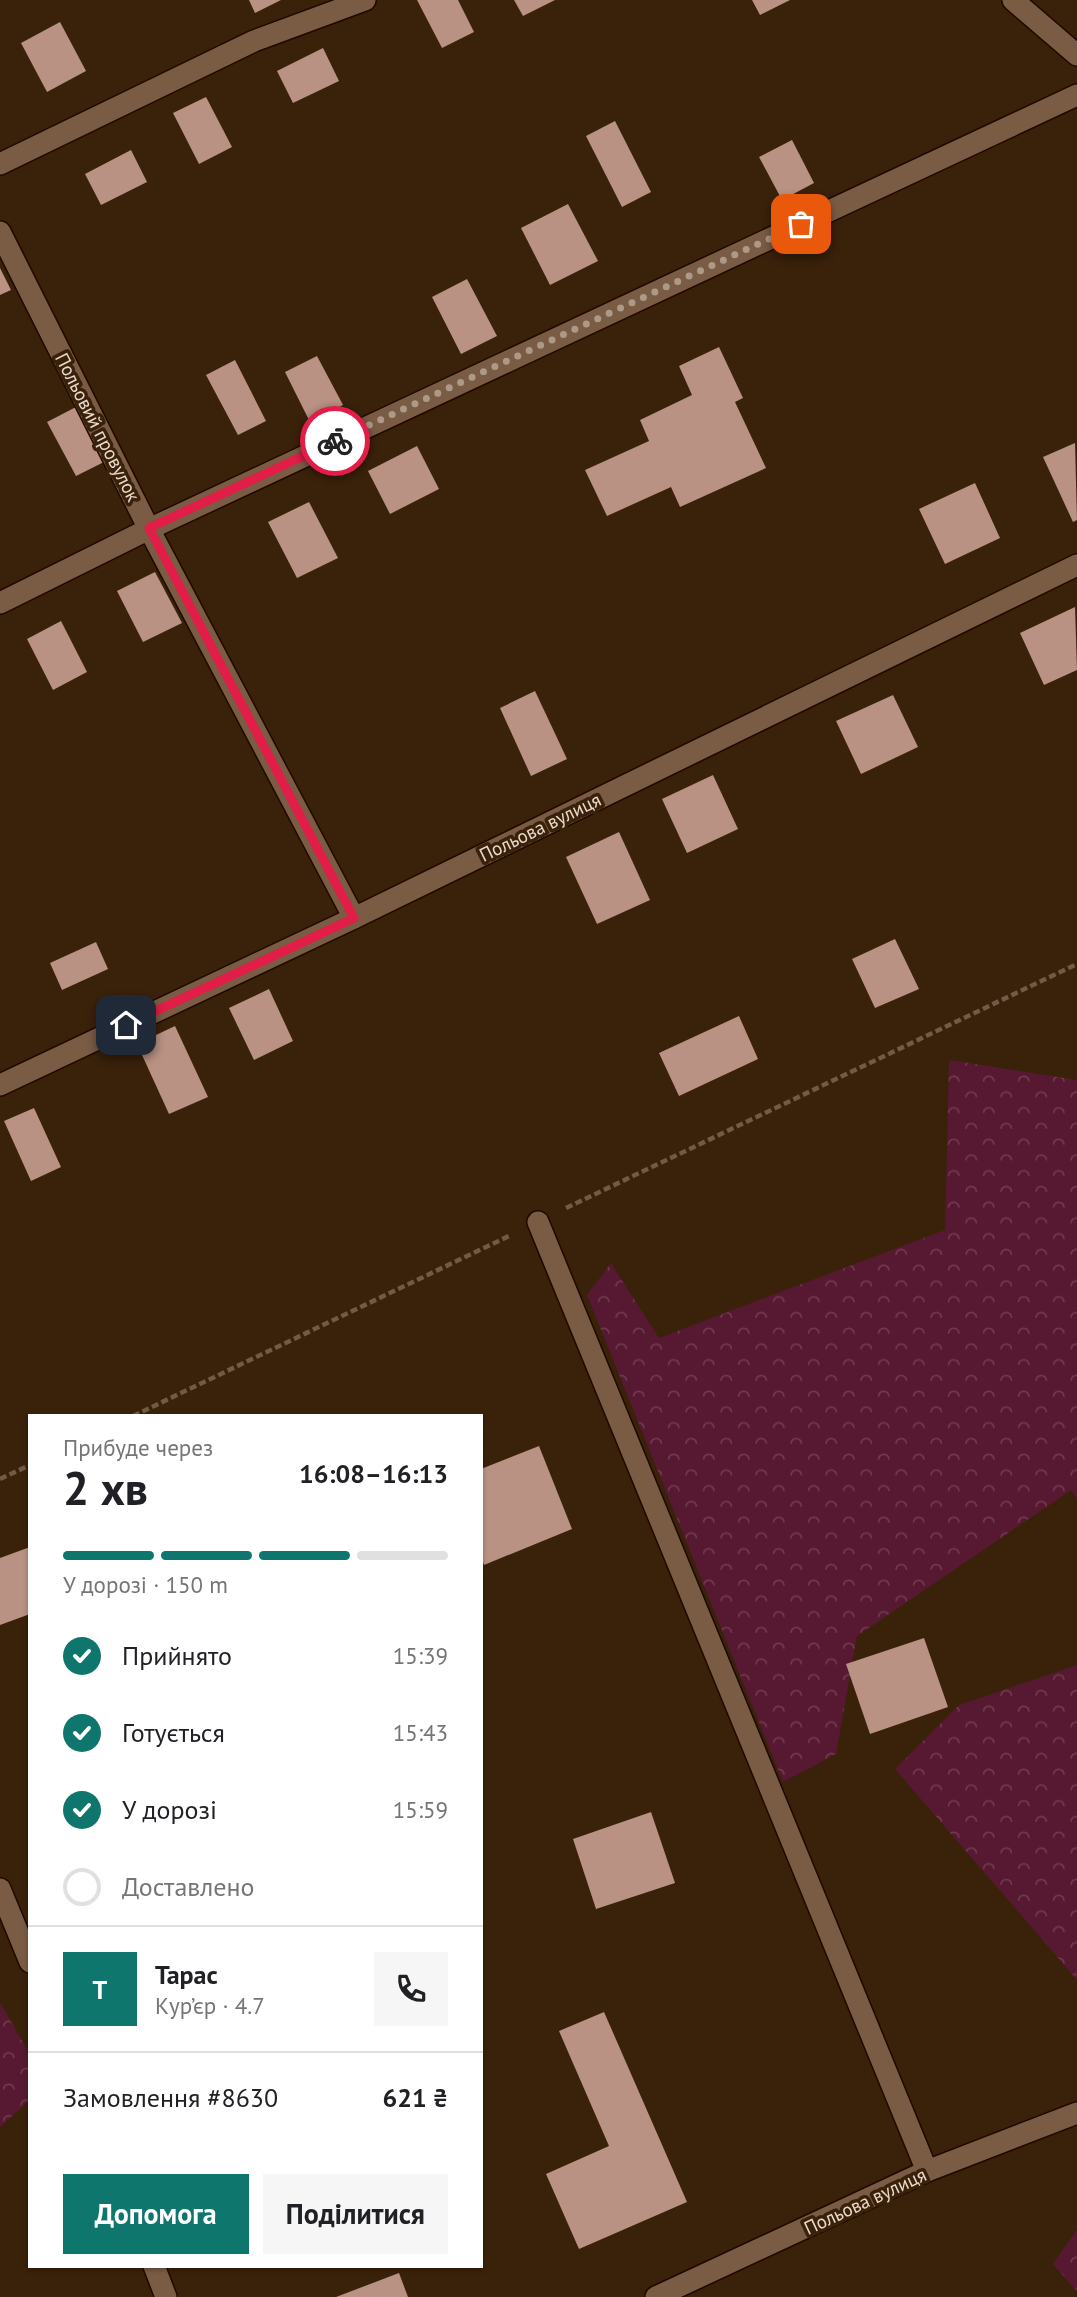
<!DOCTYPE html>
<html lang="uk">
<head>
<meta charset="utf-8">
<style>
	:root { --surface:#fff; --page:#f6f6f6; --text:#202124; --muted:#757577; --line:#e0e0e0; --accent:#0f766e }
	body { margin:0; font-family:"PT Sans",sans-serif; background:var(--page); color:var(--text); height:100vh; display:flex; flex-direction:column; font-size:26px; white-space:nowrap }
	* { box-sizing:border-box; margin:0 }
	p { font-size:23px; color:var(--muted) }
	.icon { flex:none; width:38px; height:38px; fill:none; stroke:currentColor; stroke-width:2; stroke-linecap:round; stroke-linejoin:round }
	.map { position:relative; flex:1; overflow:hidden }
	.details { position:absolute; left:28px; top:1414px; width:455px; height:854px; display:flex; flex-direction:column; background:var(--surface); border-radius:0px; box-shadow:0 2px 5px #0004 }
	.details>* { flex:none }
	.pin { position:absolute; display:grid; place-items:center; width:60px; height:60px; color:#fff; margin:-30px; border-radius:14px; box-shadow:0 4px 10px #0006 }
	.courier { position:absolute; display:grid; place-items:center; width:70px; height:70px; margin:-35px; border:5px solid #e11d48; border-radius:50%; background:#fff; color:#222; box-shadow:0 2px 9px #0007 }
	.headline em { font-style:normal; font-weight:800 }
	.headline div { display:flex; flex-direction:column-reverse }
	.headline { display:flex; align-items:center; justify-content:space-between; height:119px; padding:0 35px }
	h1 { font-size:46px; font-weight:800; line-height:52px }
	.bar { display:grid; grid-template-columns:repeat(4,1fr); gap:10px 7px; align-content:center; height:84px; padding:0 35px }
	.bar i { height:9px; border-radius:5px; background:var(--line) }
	.bar .on { background:var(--accent) }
	.bar p { grid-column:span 4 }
	.line { display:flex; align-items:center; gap:18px; padding:0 35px; border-top:2px solid var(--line) }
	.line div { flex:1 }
	.round { display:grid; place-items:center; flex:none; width:74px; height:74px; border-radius:0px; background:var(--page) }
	ol { padding:0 35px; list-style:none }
	li { display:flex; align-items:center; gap:21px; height:77px }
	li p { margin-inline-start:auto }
	li .icon { padding:7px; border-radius:50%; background:var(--accent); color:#fff; stroke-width:4 }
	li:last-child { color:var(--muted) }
	li i { width:38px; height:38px; border:4px solid var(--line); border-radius:50% }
	.action { display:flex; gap:14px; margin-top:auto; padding:14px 35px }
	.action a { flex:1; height:80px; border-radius:0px; background:var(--accent); color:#fff; font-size:28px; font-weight:800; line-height:80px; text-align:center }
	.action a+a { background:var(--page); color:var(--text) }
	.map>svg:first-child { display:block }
	.forest { fill:url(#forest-crowns) }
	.building { fill:#b99284 }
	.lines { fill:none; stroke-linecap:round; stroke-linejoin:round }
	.minor-casing { stroke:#200900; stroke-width:24 }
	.path { stroke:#715a46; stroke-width:4.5; stroke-dasharray:7 3.5; stroke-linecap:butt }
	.minor { stroke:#7a5c45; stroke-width:21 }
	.done { stroke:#ad9988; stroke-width:7; stroke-dasharray:0 12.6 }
	.route { stroke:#e11d48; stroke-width:9 }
	.labels { text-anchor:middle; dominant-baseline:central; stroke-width:7; stroke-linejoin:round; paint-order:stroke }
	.street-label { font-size:19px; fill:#ebd9cc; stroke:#3a210a }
</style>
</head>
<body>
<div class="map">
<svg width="1077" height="2297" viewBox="0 0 1077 2297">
	<defs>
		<pattern id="forest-crowns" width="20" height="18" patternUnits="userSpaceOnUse" patternTransform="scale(1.75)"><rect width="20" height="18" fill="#571831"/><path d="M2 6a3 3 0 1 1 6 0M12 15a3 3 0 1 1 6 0" fill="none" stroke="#6f394e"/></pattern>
	</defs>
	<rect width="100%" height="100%" fill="#3a210a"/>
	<g class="forest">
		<polygon points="949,1060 1077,1080 1077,1499 1071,1490 857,1636 836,1754 783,1782 587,1295 611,1263 659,1338 945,1230"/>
		<polygon points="1077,1665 1077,1980 895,1769 959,1705"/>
		<polygon points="0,2002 30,2055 30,2100 0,2127"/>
		<polygon points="1077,2230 1077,2291 1053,2264"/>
	</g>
	<g class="building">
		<polygon points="249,0 281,0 255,13"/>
		<polygon points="417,0 458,0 474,32 442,48"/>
		<polygon points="514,0 555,0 523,16"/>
		<polygon points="752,0 790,0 760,15"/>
		<polygon points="60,22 86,71 47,92 21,43"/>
		<polygon points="323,48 339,81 293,103 277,71"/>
		<polygon points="206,97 232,147 199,164 173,113"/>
		<polygon points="615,121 651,192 622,207 586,136"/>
		<polygon points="792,140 814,183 782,200 759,157"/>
		<polygon points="131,150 147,182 101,205 85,174"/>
		<polygon points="568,204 598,261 550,285 521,228"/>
		<polygon points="0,268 11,290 0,295"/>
		<polygon points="467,279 497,336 461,354 432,297"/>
		<polygon points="719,347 743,398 735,402 766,468 680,507 671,487 607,516 585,470 649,441 640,420 692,395 679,366"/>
		<polygon points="317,356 343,405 310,422 285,372"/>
		<polygon points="235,360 266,421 238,435 206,375"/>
		<polygon points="76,407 104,462 76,476 47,422"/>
		<polygon points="1075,443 1077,520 1073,522 1043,457"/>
		<polygon points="417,446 439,489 390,514 368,471"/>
		<polygon points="975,483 1000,538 945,564 919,509"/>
		<polygon points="309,502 338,558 297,578 268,522"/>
		<polygon points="155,572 182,623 143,642 117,591"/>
		<polygon points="1075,607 1077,670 1044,685 1020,633"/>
		<polygon points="61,621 87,672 53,690 27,639"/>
		<polygon points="535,691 567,759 531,776 500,708"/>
		<polygon points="893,695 918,747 861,774 836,721"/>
		<polygon points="713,775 738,829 687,853 662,799"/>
		<polygon points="619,832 650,900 597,924 566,857"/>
		<polygon points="895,939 919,989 875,1008 852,959"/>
		<polygon points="96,942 108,969 62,990 50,963"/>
		<polygon points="269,989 293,1041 254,1060 229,1008"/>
		<polygon points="739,1016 758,1059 679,1096 659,1053"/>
		<polygon points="175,1026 208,1097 169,1114 137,1044"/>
		<polygon points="34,1108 61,1167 31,1181 4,1121"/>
		<polygon points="539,1446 572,1529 484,1565 481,1557 481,1469"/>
		<polygon points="30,1547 30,1614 0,1625 0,1558"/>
		<polygon points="924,1638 948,1707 870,1734 846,1664"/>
		<polygon points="651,1812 675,1883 596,1909 573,1839"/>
		<polygon points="604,2012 687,2202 579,2249 546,2174 609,2146 559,2031"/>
		<polygon points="399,2273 408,2297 336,2297"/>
	</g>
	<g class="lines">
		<defs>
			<g id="minor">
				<polyline points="1013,0 1077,55"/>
				<polyline points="0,164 254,41 365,0"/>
				<polyline points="0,232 149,529 354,918"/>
				<polyline points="0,603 149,529 1077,95"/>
				<polyline points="0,1085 354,918 1077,565"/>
				<polyline points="538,1222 927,2171"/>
				<polyline points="0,1889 30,1962"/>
				<polyline points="154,2266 166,2297"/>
				<polyline points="656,2297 927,2171 1077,2113"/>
			</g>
		</defs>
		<use href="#minor" class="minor-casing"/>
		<g class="path">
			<polyline points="566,1208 1077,964"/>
			<polyline points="133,1416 511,1235"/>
			<polyline points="0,1479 30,1465"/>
		</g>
		<use href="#minor" class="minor"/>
	</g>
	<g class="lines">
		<polyline class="done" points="335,441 801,224"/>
		<polyline class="route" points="126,1025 354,918 149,528 335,441"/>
	</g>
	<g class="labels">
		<g class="street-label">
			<text transform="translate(98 427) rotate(63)">Польовий провулок</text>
			<text transform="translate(540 827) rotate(-26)">Польова вулиця</text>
			<text transform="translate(865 2201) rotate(-25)">Польова вулиця</text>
		</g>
	</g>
</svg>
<div class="pin" style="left:801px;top:224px;background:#ea580c"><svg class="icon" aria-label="bag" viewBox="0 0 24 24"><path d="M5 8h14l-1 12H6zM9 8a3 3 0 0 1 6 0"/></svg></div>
<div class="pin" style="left:126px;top:1025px;background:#1f2937"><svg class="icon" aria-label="home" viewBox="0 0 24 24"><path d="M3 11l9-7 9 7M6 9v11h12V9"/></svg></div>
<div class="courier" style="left:335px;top:441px"><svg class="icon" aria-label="bike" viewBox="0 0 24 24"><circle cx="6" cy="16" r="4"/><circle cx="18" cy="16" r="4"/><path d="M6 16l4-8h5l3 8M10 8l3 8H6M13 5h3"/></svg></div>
<section class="details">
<div class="headline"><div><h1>2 хв</h1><p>Прибуде через</p></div><em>16:08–16:13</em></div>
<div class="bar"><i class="on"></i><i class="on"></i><i class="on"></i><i></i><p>У дорозі · 150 m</p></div>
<ol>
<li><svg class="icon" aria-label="check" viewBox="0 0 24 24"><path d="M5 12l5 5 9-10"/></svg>Прийнято<p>15:39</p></li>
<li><svg class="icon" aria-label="check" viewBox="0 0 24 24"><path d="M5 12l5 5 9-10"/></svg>Готується<p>15:43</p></li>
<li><svg class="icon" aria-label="check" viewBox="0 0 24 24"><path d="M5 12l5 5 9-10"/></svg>У дорозі<p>15:59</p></li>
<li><i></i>Доставлено</li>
</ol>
<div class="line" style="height:126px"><b class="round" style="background:var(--accent);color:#fff">Т</b><div><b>Тарас</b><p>Кур’єр · 4.7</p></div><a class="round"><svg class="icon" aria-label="phone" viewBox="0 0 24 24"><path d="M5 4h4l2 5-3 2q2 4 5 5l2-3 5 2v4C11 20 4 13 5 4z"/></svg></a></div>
<div class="line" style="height:91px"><div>Замовлення #8630</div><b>621 ₴</b></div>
<div class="action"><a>Допомога</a><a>Поділитися</a></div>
</section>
</div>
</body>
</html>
